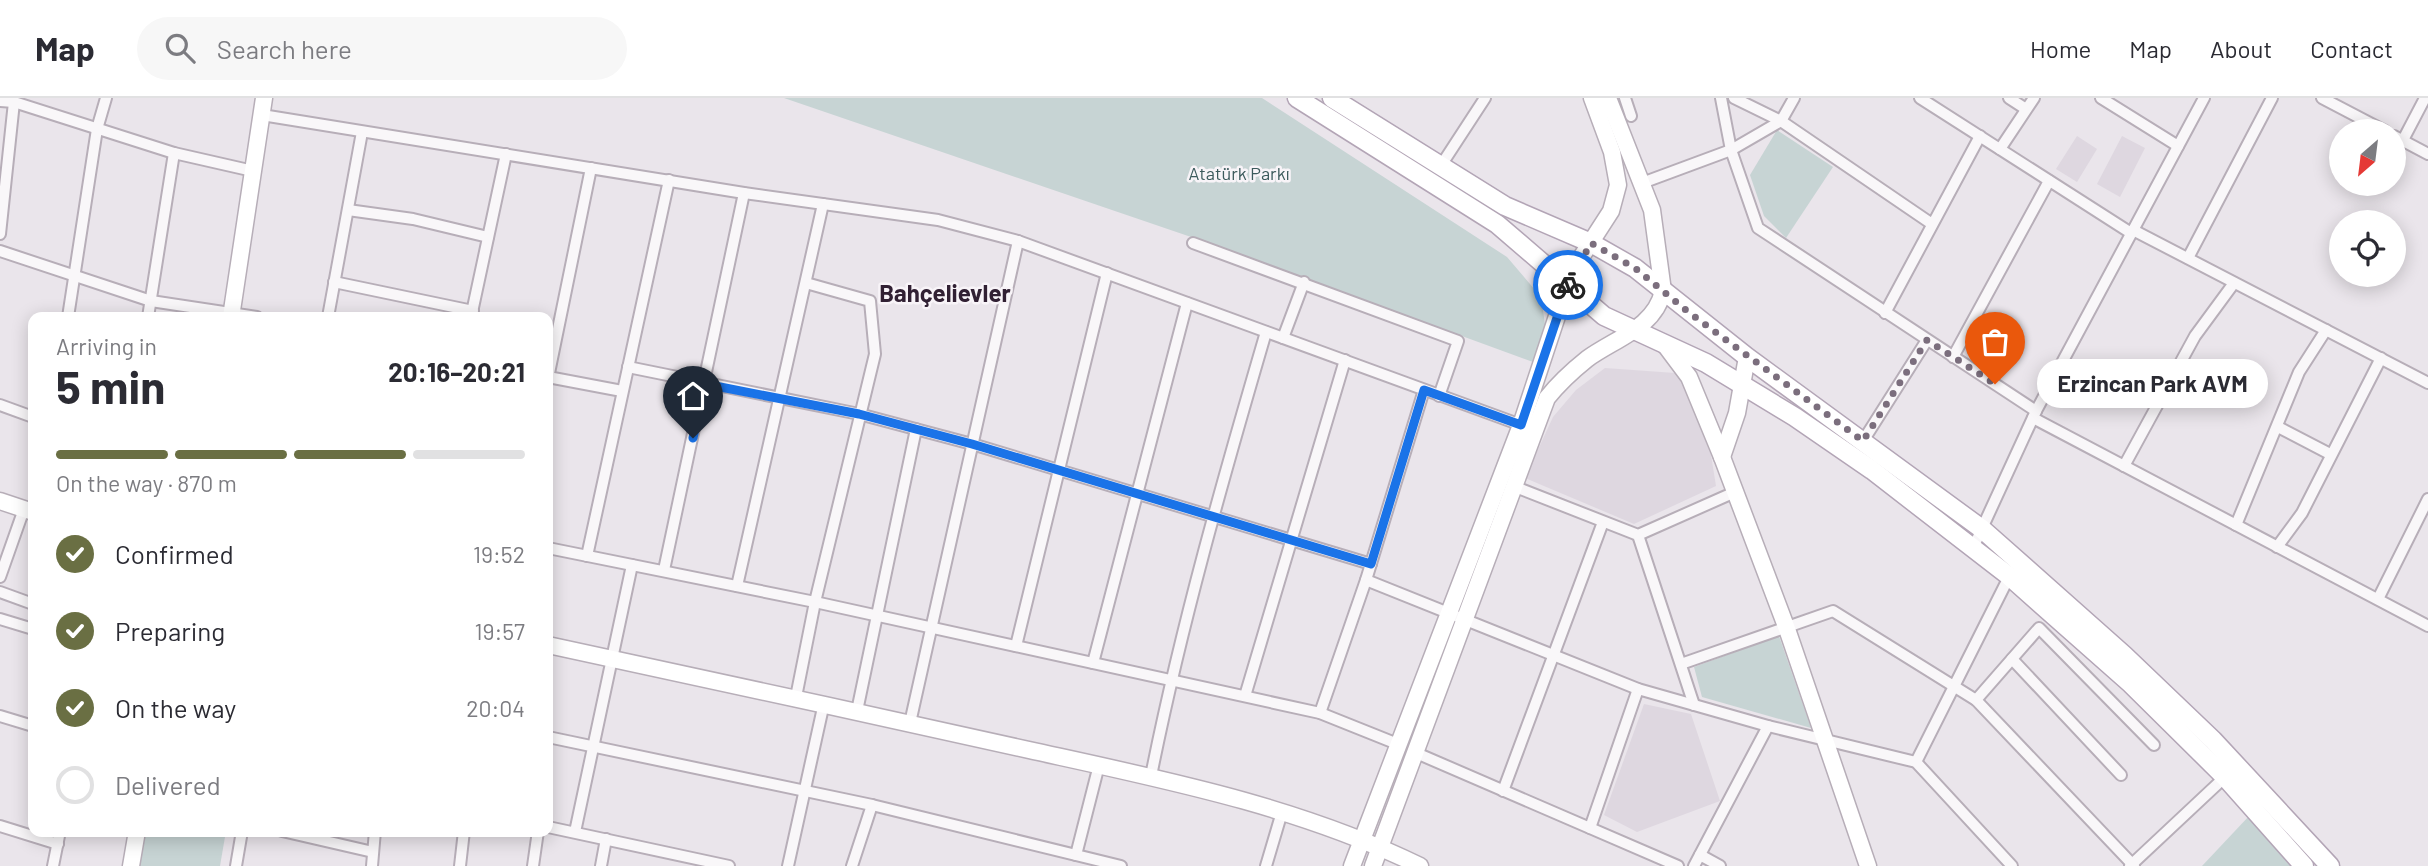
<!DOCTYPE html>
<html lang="en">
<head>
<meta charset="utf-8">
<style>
	:root { --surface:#fff; --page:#f7f7f7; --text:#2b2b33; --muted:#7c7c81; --line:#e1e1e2; --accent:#6a6f43 }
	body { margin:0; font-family:Barlow,sans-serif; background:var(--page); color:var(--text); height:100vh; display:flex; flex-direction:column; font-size:26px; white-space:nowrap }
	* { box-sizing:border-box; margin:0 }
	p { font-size:23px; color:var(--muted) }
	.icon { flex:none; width:38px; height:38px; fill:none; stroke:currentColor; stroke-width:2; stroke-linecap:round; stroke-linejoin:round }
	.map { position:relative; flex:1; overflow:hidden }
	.panel { position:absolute; left:28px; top:214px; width:525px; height:525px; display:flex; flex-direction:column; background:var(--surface); border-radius:14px; box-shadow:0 4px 18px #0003 }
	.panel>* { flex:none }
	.needle { width:46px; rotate:208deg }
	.controls { position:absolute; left:2329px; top:21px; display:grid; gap:14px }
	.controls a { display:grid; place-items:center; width:77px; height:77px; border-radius:50%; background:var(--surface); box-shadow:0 4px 18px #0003; font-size:35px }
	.pin { position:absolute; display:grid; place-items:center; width:60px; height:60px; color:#fff; margin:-72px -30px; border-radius:50% 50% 50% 0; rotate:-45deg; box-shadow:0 0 7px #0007 }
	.pin .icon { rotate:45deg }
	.courier { position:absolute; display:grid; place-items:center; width:70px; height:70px; margin:-35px; border:5px solid #1a73e8; border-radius:50%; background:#fff; color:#222; box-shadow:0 2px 9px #0007 }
	.bubble { position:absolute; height:49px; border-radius:24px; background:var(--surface); box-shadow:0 4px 18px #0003; font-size:23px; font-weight:700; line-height:49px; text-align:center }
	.overview em { font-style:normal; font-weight:700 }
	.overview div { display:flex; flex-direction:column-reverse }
	.overview { display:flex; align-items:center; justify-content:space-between; height:119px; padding:0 28px }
	h1 { font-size:46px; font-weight:700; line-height:52px }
	.bar { display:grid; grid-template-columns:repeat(4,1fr); gap:10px 7px; align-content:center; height:84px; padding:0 28px }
	.bar i { height:9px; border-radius:5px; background:var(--line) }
	.bar .on { background:var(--accent) }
	.bar p { grid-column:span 4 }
	ol { padding:0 28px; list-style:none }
	li { display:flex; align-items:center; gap:21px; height:77px }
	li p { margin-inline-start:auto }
	li .icon { padding:7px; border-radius:50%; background:var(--accent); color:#fff; stroke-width:4 }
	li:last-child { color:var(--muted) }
	li i { width:38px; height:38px; border:4px solid var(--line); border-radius:50% }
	header { display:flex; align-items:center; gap:42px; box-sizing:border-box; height:98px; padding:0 35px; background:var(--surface); border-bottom:2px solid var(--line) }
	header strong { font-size:33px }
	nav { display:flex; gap:38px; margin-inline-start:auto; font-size:24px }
	.search { width:490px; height:63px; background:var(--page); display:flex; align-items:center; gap:18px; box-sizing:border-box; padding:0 24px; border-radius:38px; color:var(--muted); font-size:26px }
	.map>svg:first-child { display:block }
	.built { fill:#ded7e0 }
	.green { fill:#c7d4d4 }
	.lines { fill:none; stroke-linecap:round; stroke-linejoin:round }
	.street-casing { stroke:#b7aeb8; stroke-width:14 }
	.secondary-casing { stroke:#b7aeb8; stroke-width:19 }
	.primary-casing { stroke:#b3a5b6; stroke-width:21 }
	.street { stroke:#f9f7f9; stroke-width:10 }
	.secondary { stroke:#fff; stroke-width:16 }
	.primary { stroke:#fff; stroke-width:18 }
	.done { stroke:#7b6e7d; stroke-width:7; stroke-dasharray:0 12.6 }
	.route { stroke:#1a73e8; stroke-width:9 }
	.labels { text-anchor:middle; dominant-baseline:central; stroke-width:5; stroke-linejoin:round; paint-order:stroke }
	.park-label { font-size:18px; fill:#3c5a5c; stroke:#f8f4f8 }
	.district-label { font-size:24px; font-weight:bold; fill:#312033; stroke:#f8f4f8 }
</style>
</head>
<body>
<header>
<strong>Map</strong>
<div class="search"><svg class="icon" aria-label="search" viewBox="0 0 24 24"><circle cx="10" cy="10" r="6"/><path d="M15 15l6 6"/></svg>Search here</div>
<nav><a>Home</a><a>Map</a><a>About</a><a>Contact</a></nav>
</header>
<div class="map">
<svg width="2428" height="768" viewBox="0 0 2428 768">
	<rect width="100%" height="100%" fill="#eae5eb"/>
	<g class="built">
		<polygon points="2077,38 2097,51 2077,84 2056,71"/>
		<polygon points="2122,38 2145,50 2120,99 2097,86"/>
		<polygon points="1605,270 1675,275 1684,287 1711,357 1716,388 1634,426 1525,380 1553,319 1576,292"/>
		<polygon points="1644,606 1691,616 1720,703 1637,734 1604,717"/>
	</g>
	<g class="green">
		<polygon points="784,0 1262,0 1507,159 1541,199 1546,233 1533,264 1194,140"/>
		<polygon points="1777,32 1833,69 1786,140 1764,118 1750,77"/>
		<polygon points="1779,538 1811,630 1702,599 1694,569"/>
		<polygon points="2250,717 2293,768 2202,768"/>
		<polygon points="143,733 226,733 220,768 136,768"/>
	</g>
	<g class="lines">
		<defs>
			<g id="street">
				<polyline points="1625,0 1631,18"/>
				<polyline points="1721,0 1731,52 1758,130 2036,313"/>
				<polyline points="1734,0 1781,23 1932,126"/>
				<polyline points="1920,0 2131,135"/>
				<polyline points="2009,0 2026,11"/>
				<polyline points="2101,0 2178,48"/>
				<polyline points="2322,0 2385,33"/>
				<polyline points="0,3 14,4 174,55 253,73"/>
				<polyline points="262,17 744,95 938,122 1018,143 1521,327"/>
				<polyline points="2394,38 2428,56"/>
				<polyline points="2403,42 2425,0"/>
				<polyline points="2000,51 2034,0"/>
				<polyline points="1440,69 1485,0"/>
				<polyline points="1642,85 1731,52 1781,23 1794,0"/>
				<polyline points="348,112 413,121 488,139"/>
				<polyline points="2133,132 2428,285"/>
				<polyline points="0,136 14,4"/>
				<polyline points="1193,145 1458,243 1439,298"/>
				<polyline points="0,153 151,203 257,219"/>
				<polyline points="2188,160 2272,0"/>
				<polyline points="334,184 473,213"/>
				<polyline points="1885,215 1980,38"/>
				<polyline points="68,219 97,31 106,0"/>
				<polyline points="148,219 174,55"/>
				<polyline points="328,219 362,34"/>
				<polyline points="471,219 506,56"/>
				<polyline points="1283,240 1304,184"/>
				<polyline points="1953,259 2049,83"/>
				<polyline points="628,269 859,316 972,346 1371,466"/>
				<polyline points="548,279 622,293"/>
				<polyline points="548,280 591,70"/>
				<polyline points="0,307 33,319"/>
				<polyline points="2033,320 2428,528"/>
				<polyline points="2278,329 2330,356"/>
				<polyline points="1863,343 1927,242"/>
				<polyline points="2124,368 2195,238 2234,185"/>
				<polyline points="1513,388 1638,437 1735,394"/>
				<polyline points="2236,427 2299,274 2326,232"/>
				<polyline points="1638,437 1694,607"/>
				<polyline points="2277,449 2302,415 2381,260"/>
				<polyline points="548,450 815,504 1320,615 1400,647"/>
				<polyline points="1973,450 2036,313 2204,0"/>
				<polyline points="587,458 669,82"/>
				<polyline points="664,472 744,95"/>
				<polyline points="0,479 24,411"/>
				<polyline points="1366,482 1638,591 1768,628 1916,664 2012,768"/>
				<polyline points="737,488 823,106"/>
				<polyline points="0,494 33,506"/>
				<polyline points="2378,501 2428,401"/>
				<polyline points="0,521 33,531"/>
				<polyline points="1016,548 1107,175"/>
				<polyline points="2012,561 2121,677"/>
				<polyline points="1093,565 1187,205"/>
				<polyline points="1681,566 1833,513 1976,602 2134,768"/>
				<polyline points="1245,598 1345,262"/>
				<polyline points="796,599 815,504 875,256 870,203 806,185"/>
				<polyline points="1976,602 2039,530 2154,647"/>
				<polyline points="857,613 916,331"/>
				<polyline points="1320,615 1366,482 1424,292"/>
				<polyline points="0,618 33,628"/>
				<polyline points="910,625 1018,143"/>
				<polyline points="548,639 872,707 1121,768"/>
				<polyline points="1414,654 1678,768"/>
				<polyline points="1916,664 2011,475"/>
				<path d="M1151,678c30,-150 72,-297 115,-444"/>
				<polyline points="1503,693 1603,424"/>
				<polyline points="0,728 58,746"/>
				<polyline points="548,729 729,768"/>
				<polyline points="1590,730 1638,591"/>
				<polyline points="282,733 373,754"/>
				<polyline points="575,734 632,467"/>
				<polyline points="1076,757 1099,667"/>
				<polyline points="1700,757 1720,768"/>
				<polyline points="53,768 60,733"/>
				<polyline points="236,768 242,733"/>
				<polyline points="372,768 375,733"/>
				<polyline points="460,768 464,733"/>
				<polyline points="533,768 538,733"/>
				<polyline points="601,768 606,741"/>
				<polyline points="788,768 824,605"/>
				<polyline points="852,768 872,707"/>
				<polyline points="1266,768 1282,714"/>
				<polyline points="1694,768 1768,628"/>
				<polyline points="2130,768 2225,679"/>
			</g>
			<g id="secondary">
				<polyline points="231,219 264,0"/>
				<polyline points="1665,247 1689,279 1722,359 1787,531 1868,768"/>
				<polyline points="1722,359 1737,315 1747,259"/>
				<polyline points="0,403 33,414"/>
				<path d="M548,547c160,35 321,69 481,105 132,29 269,56 391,116"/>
				<polyline points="131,768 137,733"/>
				<polyline points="1352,768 1521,327 1567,188 1580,161 1611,113 1618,87 1612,54 1592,0"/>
				<path d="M1373,768l174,-468c12,-15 25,-27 40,-39 27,-20 68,-31 76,-68l-11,-81 -44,-112"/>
			</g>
			<g id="primary">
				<polyline points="1297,0 1497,126 1604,218 1706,265 1795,319 1872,372 2009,478 2131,586 2225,679 2304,768"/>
				<polyline points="1332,0 1505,108 1591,145 1635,170 1747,259 1982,431 2124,557 2213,642 2330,768"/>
			</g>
		</defs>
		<use href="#street" class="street-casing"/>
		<use href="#secondary" class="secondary-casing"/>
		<use href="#primary" class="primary-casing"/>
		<use href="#street" class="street"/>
		<use href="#secondary" class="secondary"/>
		<use href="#primary" class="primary"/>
	</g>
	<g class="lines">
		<polyline class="done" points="1568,187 1591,145 1635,170 1687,213 1863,343 1927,242 1995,286"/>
		<polyline class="route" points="693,340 705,286 859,316 972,346 1371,466 1424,292 1521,327 1568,187"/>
	</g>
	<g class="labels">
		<g class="park-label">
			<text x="1239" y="75">Atatürk Parkı</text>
		</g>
		<g class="district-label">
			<text x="945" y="194">Bahçelievler</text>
		</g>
	</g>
</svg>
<div class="controls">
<a><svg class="needle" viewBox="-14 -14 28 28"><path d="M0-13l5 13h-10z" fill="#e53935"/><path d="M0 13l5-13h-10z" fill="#7c7c81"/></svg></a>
<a><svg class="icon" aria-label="locate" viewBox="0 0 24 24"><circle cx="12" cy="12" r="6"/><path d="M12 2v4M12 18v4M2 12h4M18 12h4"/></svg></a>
</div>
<div class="pin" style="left:1995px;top:286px;background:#ea580c"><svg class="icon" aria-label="bag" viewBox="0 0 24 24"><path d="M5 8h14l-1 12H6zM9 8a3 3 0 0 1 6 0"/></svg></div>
<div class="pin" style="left:693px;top:340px;background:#1f2937"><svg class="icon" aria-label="home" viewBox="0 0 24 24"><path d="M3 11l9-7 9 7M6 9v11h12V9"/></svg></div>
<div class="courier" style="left:1568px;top:187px"><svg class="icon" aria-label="bike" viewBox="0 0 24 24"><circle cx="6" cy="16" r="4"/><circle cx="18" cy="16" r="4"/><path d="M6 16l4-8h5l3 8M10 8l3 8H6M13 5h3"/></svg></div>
<div class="bubble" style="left:2037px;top:261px;width:231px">Erzincan Park AVM</div>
<section class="panel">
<div class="overview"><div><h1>5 min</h1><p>Arriving in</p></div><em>20:16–20:21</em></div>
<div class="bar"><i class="on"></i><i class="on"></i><i class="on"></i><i></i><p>On the way · 870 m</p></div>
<ol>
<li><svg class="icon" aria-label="check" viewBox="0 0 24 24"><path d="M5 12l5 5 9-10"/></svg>Confirmed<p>19:52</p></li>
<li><svg class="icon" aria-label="check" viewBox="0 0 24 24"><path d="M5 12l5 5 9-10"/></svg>Preparing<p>19:57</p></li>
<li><svg class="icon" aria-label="check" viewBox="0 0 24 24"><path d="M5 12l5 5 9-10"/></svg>On the way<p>20:04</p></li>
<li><i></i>Delivered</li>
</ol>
</section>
</div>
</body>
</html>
